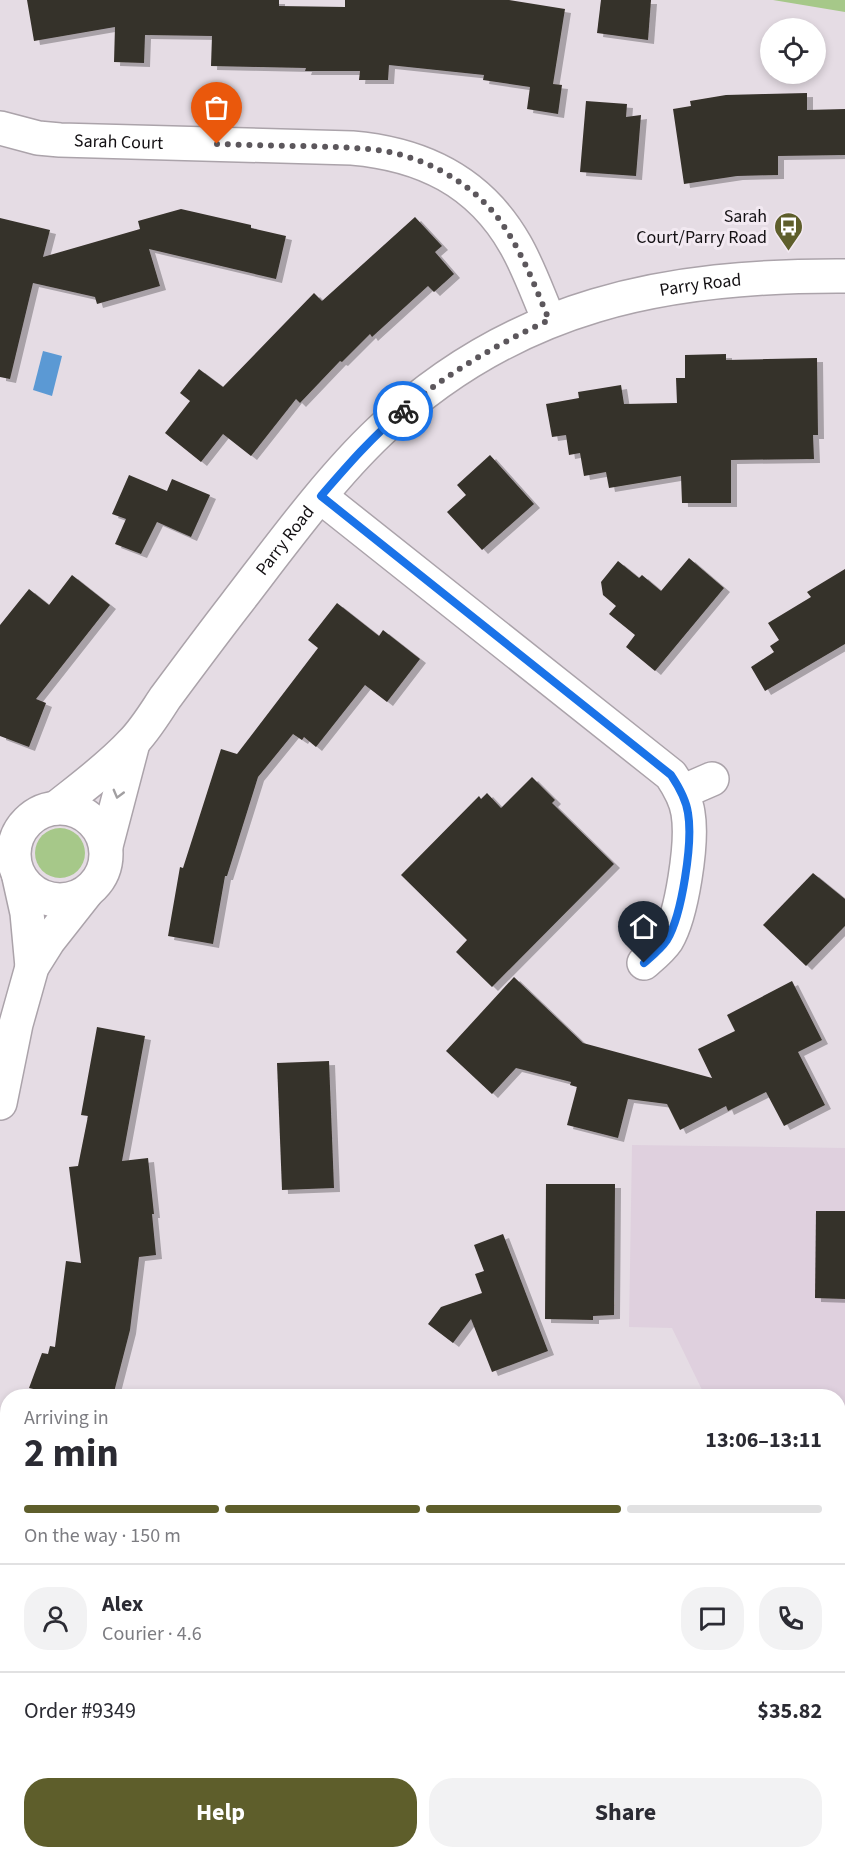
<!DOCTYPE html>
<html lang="en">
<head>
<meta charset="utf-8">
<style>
	:root { --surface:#fff; --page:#f2f2f3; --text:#2b2b33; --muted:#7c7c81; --line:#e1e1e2; --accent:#5e5e2b }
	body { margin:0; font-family:"Source Sans 3",sans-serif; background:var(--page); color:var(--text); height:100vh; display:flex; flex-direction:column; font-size:22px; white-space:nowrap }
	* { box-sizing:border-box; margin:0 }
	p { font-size:20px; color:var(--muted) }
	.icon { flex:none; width:33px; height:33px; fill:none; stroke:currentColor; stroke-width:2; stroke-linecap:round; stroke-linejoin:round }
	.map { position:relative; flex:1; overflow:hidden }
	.side { position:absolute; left:0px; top:1389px; width:846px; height:470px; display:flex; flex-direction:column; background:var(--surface); border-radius:24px 24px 0 0; box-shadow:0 3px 9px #0003 }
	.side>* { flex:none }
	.tools { position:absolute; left:760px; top:18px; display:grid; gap:12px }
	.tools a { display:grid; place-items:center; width:66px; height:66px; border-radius:50%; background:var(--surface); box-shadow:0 3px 9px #0003; font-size:30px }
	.pin { position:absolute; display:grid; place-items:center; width:51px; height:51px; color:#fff; margin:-62px -26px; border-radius:50% 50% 50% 0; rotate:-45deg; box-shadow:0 0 6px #0007 }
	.pin .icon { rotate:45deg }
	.courier { position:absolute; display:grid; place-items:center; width:60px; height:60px; margin:-30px; border:4px solid #1a73e8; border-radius:50%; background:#fff; color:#222; box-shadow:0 2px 8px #0007 }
	.head em { font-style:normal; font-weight:700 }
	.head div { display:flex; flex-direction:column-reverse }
	.head { display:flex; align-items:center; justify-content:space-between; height:102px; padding:0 24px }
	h1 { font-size:39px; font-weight:700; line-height:45px }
	.bar { display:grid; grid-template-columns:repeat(4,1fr); gap:9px 6px; align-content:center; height:72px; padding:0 24px }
	.bar i { height:8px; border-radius:4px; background:var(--line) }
	.bar .active { background:var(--accent) }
	.bar p { grid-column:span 4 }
	.line { display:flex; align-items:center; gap:15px; padding:0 24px; border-top:2px solid var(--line) }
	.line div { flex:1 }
	.round { display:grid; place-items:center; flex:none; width:63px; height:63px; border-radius:24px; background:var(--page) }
	.primary-button { display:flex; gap:12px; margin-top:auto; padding:12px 24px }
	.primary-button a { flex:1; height:69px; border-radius:24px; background:var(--accent); color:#fff; font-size:24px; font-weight:700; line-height:69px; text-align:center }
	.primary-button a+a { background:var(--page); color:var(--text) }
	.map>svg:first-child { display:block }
	.built { fill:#dfd0de }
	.green { fill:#a6c889 }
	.water { fill:#5b99d4 }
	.building { fill:#36312a; filter:url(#shadow) }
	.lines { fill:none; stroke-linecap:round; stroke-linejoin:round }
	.street-casing { stroke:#aba3aa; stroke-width:36 }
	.street { stroke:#fff; stroke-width:33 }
	.oneway { stroke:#a19fa1 }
	.done { stroke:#5c575c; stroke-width:6; stroke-dasharray:0 10.8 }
	.route { stroke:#1a73e8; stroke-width:8 }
	.labels { text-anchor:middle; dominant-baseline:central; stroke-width:6; stroke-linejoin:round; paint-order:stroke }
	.street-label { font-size:18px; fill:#131013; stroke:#f2e9f1 }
	.poi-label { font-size:18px; fill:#131013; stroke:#f2e9f1; text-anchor:end }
</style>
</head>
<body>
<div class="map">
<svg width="845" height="1858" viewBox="0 0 845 1858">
	<defs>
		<filter id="shadow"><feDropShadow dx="6" dy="4" stdDeviation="0" flood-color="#0004"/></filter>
	</defs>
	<rect width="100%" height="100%" fill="#e5dce4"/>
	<polygon class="built" points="632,1145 845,1148 845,1585 838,1585 838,1396 705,1396 672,1328 629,1327"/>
	<g class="green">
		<polygon points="773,0 845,0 845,12"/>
		<circle cx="60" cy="853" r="25"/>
	</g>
	<polygon class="water" points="43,351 62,356 52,396 33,390"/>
	<g class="building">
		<polygon points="27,0 279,0 279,6 345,7 345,0 509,0 565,9 553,84 562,85 558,114 527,109 530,87 483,80 484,75 389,65 388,80 359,80 360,71 305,71 306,68 211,66 212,36 145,35 144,63 114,62 115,27 34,41"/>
		<polygon points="601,0 651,0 648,40 597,33"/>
		<polygon points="807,93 807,110 845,109 845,155 778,156 778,175 737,176 684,184 673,109 691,106 690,101 726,95"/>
		<polygon points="586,101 627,104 626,117 641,115 636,176 580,172"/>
		<polygon points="181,209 251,225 251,228 286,236 276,279 149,249 160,286 97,304 95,297 33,283 10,379 0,377 0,218 50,230 43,257 140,229 138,221"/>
		<polygon points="415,217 442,246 435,252 454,274 434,292 428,286 372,337 370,334 342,362 340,361 300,403 296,399 251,456 223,434 201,462 165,433 190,401 180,393 199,369 223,387 314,293 322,301"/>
		<polygon points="726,354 726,360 817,358 818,435 813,435 814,459 731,460 731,503 682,503 681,476 609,488 606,472 584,476 580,453 569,455 566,435 552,437 546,404 579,398 578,392 621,385 624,404 677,403 676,378 685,378 685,355"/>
		<polygon points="490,455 534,504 482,550 447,512 466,495 457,485"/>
		<polygon points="129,475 167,491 172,479 210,495 191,537 157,522 141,554 115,544 126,519 112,514"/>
		<polygon points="689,558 724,588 655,671 626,647 635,635 609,614 616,606 603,595 601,582 618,561 639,578 642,575 661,591"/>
		<polygon points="845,569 845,644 765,691 751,667 774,652 770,646 779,640 768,623 811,597 807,592"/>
		<polygon points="72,575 110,605 36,699 46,703 29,747 0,736 0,625 29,589 49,605"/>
		<polygon points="337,603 379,636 383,630 420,659 387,702 365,685 316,747 304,737 302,740 293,734 258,777 227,876 225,876 213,944 168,936 180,867 183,868 221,749 237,754 318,648 308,640"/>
		<polygon points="532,777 555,800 552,803 614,864 492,987 456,952 467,940 401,875 479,796 481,799 487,793 501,808"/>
		<polygon points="813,873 845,899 845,926 806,966 763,925"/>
		<polygon points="514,977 583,1043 712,1078 698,1049 735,1031 727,1015 792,981 822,1040 798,1052 825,1105 784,1126 766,1092 728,1111 726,1106 680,1130 667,1104 628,1099 618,1138 567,1125 577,1087 570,1085 571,1082 516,1068 492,1094 446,1051"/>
		<polygon points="97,1027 145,1036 122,1161 148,1158 154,1214 152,1214 156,1255 139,1257 130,1330 113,1396 64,1396 29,1388 42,1353 48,1354 50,1346 55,1347 66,1261 81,1263 69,1167 78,1166 88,1116 81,1115"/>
		<polygon points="329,1061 334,1188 282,1190 277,1063"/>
		<polygon points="546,1184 615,1184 614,1315 593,1316 593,1320 545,1319"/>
		<polygon points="816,1211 845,1211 845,1299 815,1298"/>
		<polygon points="503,1234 548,1351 492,1372 471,1319 453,1343 428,1324 441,1307 482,1293 475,1274 484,1271 474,1245"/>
	</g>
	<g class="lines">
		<defs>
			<g id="street">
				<path id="s1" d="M0,128l38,10 22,2 292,8c70,6 127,33 163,96 14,24 23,51 34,76"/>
				<path d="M321,497l350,278c8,12 15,24 17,38 5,29 -6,102 -21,127 -6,9 -15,16 -23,23"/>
				<polyline points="682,792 712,779"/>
				<path id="s2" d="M56,808c25,-20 54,-41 76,-65 13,-13 23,-30 33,-45 23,-31 46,-62 70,-93 44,-57 93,-125 145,-174 134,-127 286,-156 465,-155"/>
				<circle cx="60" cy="854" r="46"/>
				<polyline points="106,846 133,743"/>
				<polyline points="19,877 27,913 32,967"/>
				<polyline points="0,1103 16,1024 32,967 49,940 86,893"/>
				<polyline points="0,1649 8,1652"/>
				<polyline points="7,1686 8,1686"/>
				<polyline points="838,1821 845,1823"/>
			</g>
		</defs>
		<use href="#street" class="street-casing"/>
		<use href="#street" class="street"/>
	</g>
	<defs><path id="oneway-chevron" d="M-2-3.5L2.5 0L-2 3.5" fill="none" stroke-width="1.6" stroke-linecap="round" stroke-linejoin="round" transform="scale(1.5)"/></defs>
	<use class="oneway" href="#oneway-chevron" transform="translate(118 794) rotate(105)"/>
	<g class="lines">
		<path class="done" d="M217,144c29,1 58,2 87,2 25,1 49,1 73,4 47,6 96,33 124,72 21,30 34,64 48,98 -53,25 -102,53 -146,91"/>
		<path class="route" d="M403,411c-31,26 -56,55 -82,85l350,279c8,12 15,24 17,38 5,29 -6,102 -21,127 -6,9 -15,16 -23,23"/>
	</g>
	<defs>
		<symbol id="bus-pin" viewBox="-11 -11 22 30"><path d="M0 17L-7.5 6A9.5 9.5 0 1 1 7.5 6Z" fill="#5e5e2b" stroke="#f2e9f1"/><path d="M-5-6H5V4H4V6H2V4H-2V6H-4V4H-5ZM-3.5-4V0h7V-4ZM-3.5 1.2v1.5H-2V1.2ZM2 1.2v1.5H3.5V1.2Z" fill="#fff"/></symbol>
	</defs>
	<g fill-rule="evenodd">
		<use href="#bus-pin" x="772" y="210" width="33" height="45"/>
	</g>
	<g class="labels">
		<g class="street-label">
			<text stroke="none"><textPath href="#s1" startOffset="120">Sarah Court</textPath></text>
			<text stroke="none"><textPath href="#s2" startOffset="858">Parry Road</textPath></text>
			<text stroke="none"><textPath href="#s2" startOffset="354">Parry Road</textPath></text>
		</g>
		<g class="poi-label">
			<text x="767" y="216">Sarah<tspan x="767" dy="21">Court/Parry Road</tspan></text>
		</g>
	</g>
</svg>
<div class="tools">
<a><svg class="icon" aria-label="locate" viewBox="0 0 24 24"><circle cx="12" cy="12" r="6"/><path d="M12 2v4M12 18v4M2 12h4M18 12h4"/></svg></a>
</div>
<div class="pin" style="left:217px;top:144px;background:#ea580c"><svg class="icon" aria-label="bag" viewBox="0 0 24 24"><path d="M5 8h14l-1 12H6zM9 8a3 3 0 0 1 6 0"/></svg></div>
<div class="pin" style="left:644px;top:963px;background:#1f2937"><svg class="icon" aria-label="home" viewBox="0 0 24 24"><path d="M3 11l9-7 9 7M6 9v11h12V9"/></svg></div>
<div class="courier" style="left:403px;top:411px"><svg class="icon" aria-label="bike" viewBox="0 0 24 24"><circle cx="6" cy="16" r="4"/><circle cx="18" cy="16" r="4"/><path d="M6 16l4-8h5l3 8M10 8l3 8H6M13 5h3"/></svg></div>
<section class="side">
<div class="head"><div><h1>2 min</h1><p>Arriving in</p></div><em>13:06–13:11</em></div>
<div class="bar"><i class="active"></i><i class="active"></i><i class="active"></i><i></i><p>On the way · 150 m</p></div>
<div class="line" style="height:108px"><a class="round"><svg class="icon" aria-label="person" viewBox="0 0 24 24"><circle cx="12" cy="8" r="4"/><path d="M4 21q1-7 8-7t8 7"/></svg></a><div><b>Alex</b><p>Courier · 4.6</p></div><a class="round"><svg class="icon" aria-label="chat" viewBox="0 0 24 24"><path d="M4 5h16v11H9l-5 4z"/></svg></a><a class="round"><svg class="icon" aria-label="phone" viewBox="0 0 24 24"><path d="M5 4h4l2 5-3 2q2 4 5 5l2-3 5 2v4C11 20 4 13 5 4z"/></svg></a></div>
<div class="line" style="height:78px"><div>Order #9349</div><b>$35.82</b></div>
<div class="primary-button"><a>Help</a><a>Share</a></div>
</section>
</div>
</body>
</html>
